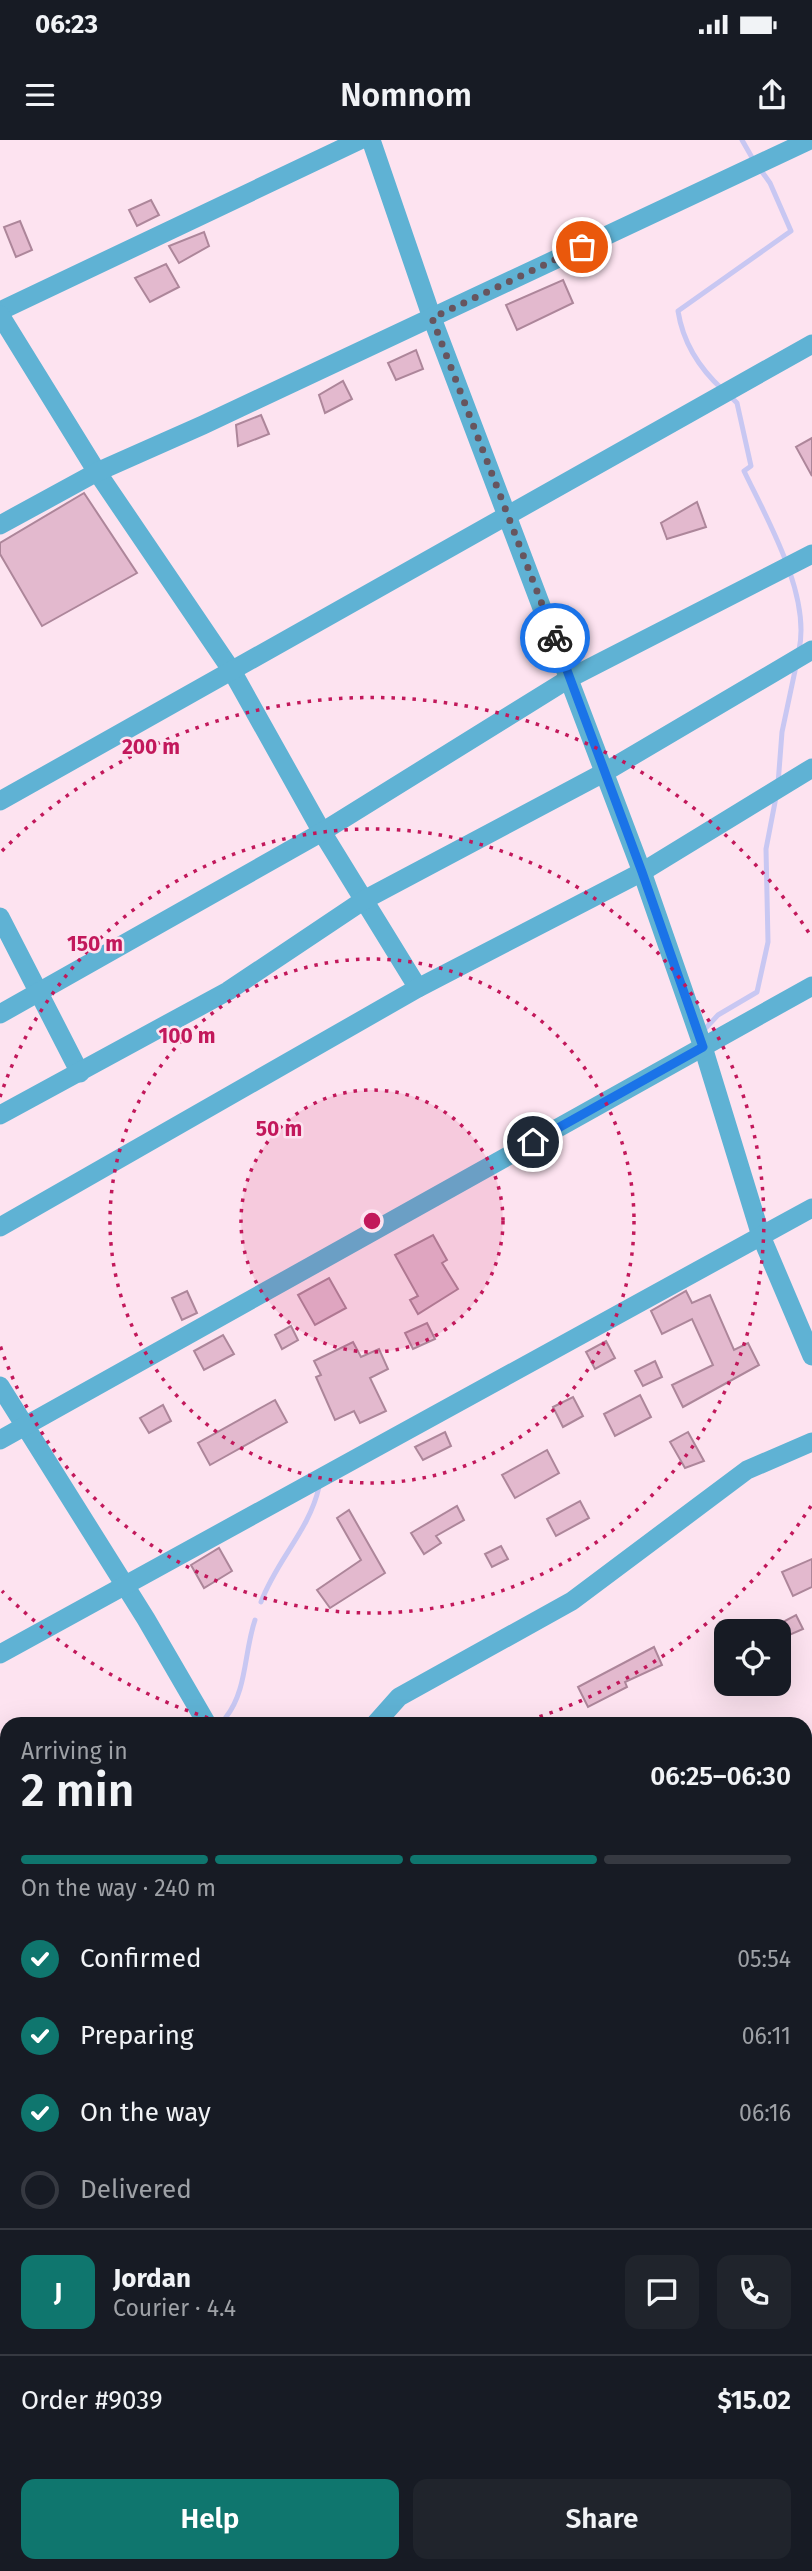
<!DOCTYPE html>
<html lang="en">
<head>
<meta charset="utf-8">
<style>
	:root { --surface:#171b24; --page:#20242c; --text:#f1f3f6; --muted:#9ea1a6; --line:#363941; --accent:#0f766e }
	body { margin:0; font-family:"Fira Sans",sans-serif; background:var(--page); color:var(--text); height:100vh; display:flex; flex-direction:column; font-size:26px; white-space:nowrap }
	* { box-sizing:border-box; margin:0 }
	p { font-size:23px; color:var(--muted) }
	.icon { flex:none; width:38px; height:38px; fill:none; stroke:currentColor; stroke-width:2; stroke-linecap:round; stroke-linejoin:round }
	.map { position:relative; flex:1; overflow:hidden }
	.details { position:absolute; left:0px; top:1577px; width:812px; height:856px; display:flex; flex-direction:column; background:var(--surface); border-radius:21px 21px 0 0; box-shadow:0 7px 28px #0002 }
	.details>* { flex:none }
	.controls { position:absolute; left:714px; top:1479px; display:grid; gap:14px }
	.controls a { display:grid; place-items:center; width:77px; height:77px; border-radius:14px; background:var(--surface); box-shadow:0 7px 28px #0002; font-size:35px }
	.pin { position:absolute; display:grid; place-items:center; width:60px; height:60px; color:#fff; margin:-30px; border:4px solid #fff; border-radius:50%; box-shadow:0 2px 7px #0007 }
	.courier { position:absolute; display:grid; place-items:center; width:70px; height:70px; margin:-35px; border:5px solid #1a73e8; border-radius:50%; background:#fff; color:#222; box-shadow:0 2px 9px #0007 }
	.summary em { font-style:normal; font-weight:600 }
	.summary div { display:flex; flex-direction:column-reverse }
	.summary { display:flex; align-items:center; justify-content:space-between; height:119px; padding:0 21px }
	h1 { font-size:46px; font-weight:600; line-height:52px }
	.bar { display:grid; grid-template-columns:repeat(4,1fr); gap:10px 7px; align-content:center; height:84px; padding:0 21px }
	.bar i { height:9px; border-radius:5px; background:var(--line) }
	.bar .current { background:var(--accent) }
	.bar p { grid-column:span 4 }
	.line { display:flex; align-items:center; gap:18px; padding:0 21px; border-top:2px solid var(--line) }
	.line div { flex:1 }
	.round { display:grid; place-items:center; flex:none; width:74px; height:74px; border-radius:14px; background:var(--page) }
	ol { padding:0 21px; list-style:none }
	li { display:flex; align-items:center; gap:21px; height:77px }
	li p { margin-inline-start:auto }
	li .icon { padding:7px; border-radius:50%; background:var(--accent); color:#fff; stroke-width:4 }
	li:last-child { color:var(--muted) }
	li i { width:38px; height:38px; border:4px solid var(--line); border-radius:50% }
	.button { display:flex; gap:14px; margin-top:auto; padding:14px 21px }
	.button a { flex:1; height:80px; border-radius:14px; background:var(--accent); color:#fff; font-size:28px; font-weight:600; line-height:80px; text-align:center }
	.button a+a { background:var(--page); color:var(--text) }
	.status { display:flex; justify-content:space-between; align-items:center; height:49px; padding:0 35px; background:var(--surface); direction:ltr }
	.status svg { height:19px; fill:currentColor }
	header { display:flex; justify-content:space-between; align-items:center; height:91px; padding:0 21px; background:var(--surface); font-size:32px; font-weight:600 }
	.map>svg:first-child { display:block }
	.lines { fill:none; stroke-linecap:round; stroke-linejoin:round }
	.stream { stroke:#c8c7f2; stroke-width:5 }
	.building { fill:#e3b9ce; stroke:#ad869a; stroke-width:2 }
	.minor { stroke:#5fb2d4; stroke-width:19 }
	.done { stroke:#67555e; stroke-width:7; stroke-dasharray:0 12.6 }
	.route { stroke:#1a73e8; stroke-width:9 }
	.ring { fill:none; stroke:#c2185b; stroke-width:3.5; stroke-dasharray:3.5 7 }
	.centre { fill:#c2185b; stroke:#fde3f0; stroke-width:3.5 }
	.ring-label { font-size:21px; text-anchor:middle; font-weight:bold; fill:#c2185b; stroke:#fde3f0; stroke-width:5; stroke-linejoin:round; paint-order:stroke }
</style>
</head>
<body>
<div class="status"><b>06:23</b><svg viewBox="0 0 49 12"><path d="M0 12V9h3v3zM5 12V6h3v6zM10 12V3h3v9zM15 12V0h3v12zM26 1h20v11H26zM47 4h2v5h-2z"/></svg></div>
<header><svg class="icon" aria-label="menu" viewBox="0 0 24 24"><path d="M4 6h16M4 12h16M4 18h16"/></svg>Nomnom<svg class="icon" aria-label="share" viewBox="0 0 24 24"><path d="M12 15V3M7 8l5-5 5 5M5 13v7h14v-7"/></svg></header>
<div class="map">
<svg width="812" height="2431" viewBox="0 0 812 2431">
	<rect width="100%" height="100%" fill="#fde3f0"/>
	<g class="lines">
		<g class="stream">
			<polyline points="742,0 754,21"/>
			<path d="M723,250c-23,-21 -40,-47 -45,-79l113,-80 -21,-48 -10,-14"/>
			<path d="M730,256l7,7 14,63 -7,5c23,48 67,124 55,179"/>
			<polyline points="778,644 782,592 796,526"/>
			<polyline points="703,891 718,875 757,852 768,802 766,709 776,657"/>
			<path d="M261,1462c16,-43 48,-71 58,-115"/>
			<path d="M226,1577c21,-26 18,-65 29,-97"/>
			<polyline points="0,1789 7,1785"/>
		</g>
	</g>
	<g class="building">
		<polygon points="151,60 159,75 137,86 129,70"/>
		<polygon points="20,81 32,110 16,117 4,87"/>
		<polygon points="204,92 209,106 179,123 169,106"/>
		<polygon points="166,124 179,147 150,162 135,138"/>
		<polygon points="563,140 573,163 517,190 506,165"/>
		<polygon points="416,210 423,229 396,240 388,223"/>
		<polygon points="343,241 352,259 325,273 319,255"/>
		<polygon points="261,275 269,294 238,306 236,285"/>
		<polygon points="812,298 812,336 796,307"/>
		<polygon points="84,353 137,433 42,486 0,414 0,403"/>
		<polygon points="697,362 706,387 667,399 661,383"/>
		<polygon points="433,1095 447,1120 442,1123 458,1149 418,1174 410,1160 418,1156 395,1115"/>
		<polygon points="329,1138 346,1168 315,1185 298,1155"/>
		<polygon points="187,1151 197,1173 182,1180 172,1158"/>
		<polygon points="686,1151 692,1163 710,1155 734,1210 748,1203 759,1225 683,1267 672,1245 713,1225 692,1179 662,1194 651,1171"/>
		<polygon points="427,1183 435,1199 413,1209 405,1193"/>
		<polygon points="291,1186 298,1200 282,1209 275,1195"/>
		<polygon points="223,1195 234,1214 204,1230 194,1211"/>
		<polygon points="606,1201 615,1218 595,1229 586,1212"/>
		<polygon points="353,1202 361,1217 379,1209 388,1229 370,1238 386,1271 360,1283 354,1271 335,1280 316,1237 321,1235 314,1221"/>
		<polygon points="655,1221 662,1237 643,1246 635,1231"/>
		<polygon points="640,1255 651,1277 615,1296 604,1274"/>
		<polygon points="573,1257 583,1276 563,1287 553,1267"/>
		<polygon points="275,1260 287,1282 210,1325 198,1303"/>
		<polygon points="163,1265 171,1281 149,1293 140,1278"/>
		<polygon points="445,1292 451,1306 423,1320 415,1307"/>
		<polygon points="688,1292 704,1321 685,1328 670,1302"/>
		<polygon points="547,1310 559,1333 515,1358 502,1335"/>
		<polygon points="580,1361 589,1378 556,1396 547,1379"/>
		<polygon points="457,1366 464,1380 436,1396 441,1403 424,1414 411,1393"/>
		<polygon points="349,1370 385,1433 330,1468 317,1450 361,1420 337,1378"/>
		<polygon points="501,1406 508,1419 492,1427 485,1414"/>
		<polygon points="219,1408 232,1431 204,1448 191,1425"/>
		<polygon points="812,1419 812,1447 793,1456 782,1432"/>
		<polygon points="796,1475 803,1489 787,1496 781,1483"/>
		<polygon points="654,1507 662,1525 625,1542 627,1547 588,1567 578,1547"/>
	</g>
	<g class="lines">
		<g class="minor">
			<polyline points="371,0 432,178 642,732 703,907 761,1096 812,1216"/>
			<polyline points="0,171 360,0"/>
			<polyline points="0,175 97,332 232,531 322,692 418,848"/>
			<polyline points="0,385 97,332 203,285 810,0"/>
			<polyline points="0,661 812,204"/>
			<polyline points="0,777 80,933"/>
			<polyline points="0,874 322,692 570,538 812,414"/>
			<polyline points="0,975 228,851 364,760 605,632 812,510"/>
			<polyline points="0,1087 418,848 642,732 812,628"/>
			<polyline points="0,1246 146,1479 207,1584"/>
			<polyline points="0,1300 812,846"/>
			<polyline points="0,1514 812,1068"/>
			<polyline points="375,1584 399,1557 572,1461 747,1330 812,1302"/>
			<polyline points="805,1607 812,1604"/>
			<polyline points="0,1807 7,1803"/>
			<polyline points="805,1824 812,1820"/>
			<polyline points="805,2040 812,2036"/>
			<polyline points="0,2062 7,2058"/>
			<polyline points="805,2261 812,2257"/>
			<polyline points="0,2279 7,2275"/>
			<polyline points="0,2317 7,2328"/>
			<polyline points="68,2426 72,2431"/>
			<polyline points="731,2426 735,2431"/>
			<polyline points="126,2431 135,2426"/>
			<polyline points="503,2431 513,2426"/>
		</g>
	</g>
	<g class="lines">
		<polyline class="done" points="555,498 432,178 582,107"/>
		<polyline class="route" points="533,1002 703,907 642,732 555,498"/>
	</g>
	<circle cx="372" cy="1081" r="131" fill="#c2185b" fill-opacity=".12"/>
	<g class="ring">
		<circle cx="372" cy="1081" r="131"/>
		<circle cx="372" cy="1081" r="262"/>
		<path d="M0 957A392 392 0 1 1 0 1205"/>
		<path d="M811 1366A523 523 0 0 1 516 1584M228 1584A523 523 0 0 1 2 1451M2 711A523 523 0 0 1 811 796"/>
	</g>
	<circle cx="372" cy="1081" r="10" class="centre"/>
	<g class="ring-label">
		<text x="151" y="614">200 m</text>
		<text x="95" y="811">150 m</text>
		<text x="187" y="903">100 m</text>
		<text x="279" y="996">50 m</text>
	</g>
</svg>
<div class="controls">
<a><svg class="icon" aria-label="locate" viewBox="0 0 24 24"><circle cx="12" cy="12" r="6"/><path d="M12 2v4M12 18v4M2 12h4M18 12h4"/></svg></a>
</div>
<div class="pin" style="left:582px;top:107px;background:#ea580c"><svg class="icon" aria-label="bag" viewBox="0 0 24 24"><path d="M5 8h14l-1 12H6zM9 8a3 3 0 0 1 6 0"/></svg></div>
<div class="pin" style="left:533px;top:1002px;background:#1f2937"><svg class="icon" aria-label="home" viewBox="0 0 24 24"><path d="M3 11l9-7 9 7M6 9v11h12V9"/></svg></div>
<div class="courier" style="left:555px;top:498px"><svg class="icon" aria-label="bike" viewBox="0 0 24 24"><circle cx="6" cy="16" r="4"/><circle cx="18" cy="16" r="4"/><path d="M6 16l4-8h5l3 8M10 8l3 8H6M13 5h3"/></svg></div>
<section class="details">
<div class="summary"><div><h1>2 min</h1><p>Arriving in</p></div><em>06:25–06:30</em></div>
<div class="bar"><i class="current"></i><i class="current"></i><i class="current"></i><i></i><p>On the way · 240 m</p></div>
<ol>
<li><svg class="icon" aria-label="check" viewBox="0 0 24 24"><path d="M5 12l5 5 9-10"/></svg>Confirmed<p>05:54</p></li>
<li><svg class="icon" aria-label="check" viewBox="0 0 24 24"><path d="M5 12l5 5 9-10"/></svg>Preparing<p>06:11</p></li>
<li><svg class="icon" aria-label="check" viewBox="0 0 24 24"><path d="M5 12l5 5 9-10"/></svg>On the way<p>06:16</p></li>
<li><i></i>Delivered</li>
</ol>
<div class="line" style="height:126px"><b class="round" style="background:var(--accent);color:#fff">J</b><div><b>Jordan</b><p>Courier · 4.4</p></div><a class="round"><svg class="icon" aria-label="chat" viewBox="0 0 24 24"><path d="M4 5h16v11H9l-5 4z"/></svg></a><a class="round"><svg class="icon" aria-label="phone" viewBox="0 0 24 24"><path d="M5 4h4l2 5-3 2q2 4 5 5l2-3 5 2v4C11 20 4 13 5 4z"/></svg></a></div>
<div class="line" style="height:91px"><div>Order #9039</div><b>$15.02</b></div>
<div class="button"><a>Help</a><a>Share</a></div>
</section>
</div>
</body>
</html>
